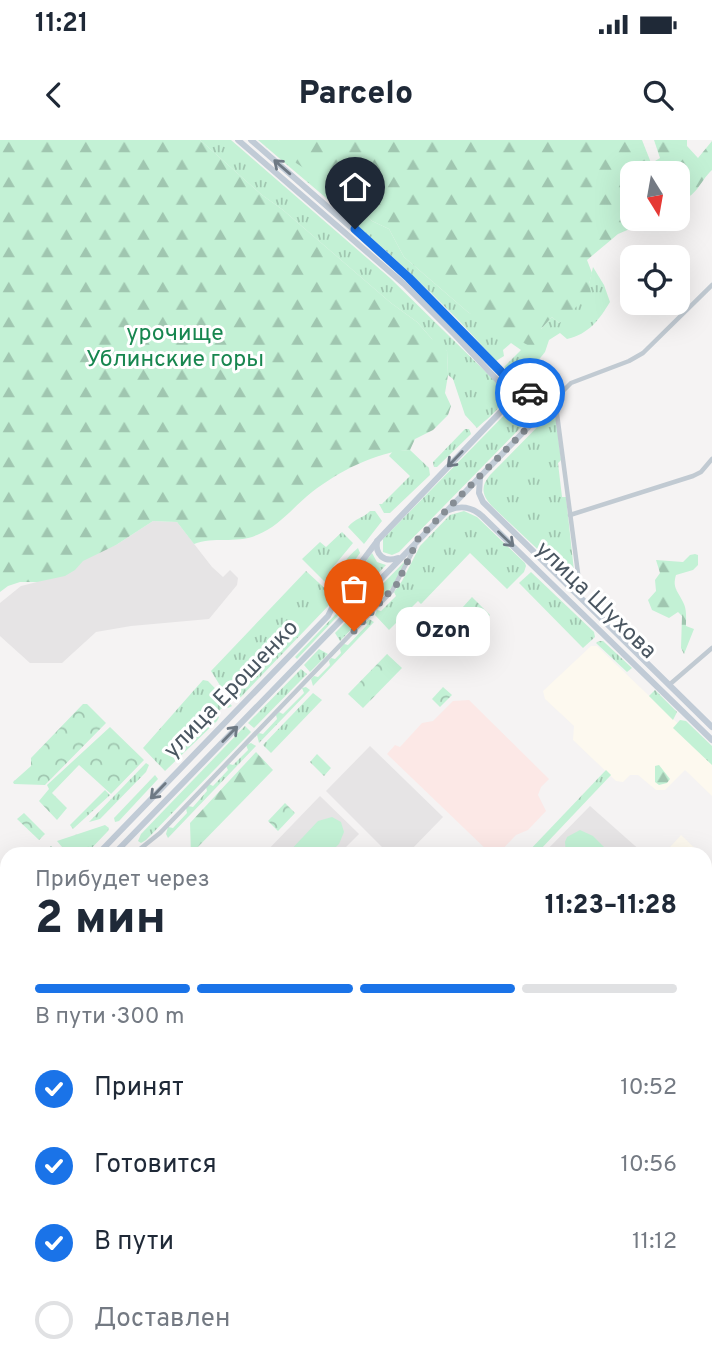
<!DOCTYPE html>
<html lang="ru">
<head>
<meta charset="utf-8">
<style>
	:root { --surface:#fff; --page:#f6f6f7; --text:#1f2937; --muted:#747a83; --line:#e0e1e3; --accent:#1a73e8 }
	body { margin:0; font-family:Overpass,sans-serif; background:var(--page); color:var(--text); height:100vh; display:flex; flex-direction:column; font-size:26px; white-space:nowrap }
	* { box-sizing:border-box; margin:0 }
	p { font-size:23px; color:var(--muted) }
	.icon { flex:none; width:38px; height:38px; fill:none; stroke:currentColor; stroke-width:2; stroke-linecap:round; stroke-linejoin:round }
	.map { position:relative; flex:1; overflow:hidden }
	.sheet { position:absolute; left:0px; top:707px; width:712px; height:525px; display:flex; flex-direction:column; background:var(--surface); border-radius:21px 21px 0 0; box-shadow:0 7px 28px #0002 }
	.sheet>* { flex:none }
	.needle { width:46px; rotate:169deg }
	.controls { position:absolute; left:620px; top:21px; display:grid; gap:14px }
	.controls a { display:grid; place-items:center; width:70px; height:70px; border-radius:14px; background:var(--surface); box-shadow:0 7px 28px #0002; font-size:35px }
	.pin { position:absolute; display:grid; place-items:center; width:60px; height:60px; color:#fff; margin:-72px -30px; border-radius:50% 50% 50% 0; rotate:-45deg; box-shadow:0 0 7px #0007 }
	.pin .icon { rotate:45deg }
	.courier { position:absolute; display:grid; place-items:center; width:70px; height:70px; margin:-35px; border:5px solid #1a73e8; border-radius:50%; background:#fff; color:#222; box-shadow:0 2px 9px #0007 }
	.bubble { position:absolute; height:49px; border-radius:14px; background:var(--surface); box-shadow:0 7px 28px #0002; font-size:23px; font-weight:800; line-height:49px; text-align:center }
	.summary em { font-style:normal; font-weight:800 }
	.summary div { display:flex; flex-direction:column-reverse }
	.summary { display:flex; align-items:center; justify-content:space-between; height:119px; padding:0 35px }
	h1 { font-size:46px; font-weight:800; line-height:52px }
	.bar { display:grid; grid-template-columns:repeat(4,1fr); gap:10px 7px; align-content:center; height:84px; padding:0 35px }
	.bar i { height:9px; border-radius:5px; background:var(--line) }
	.bar .current { background:var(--accent) }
	.bar p { grid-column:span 4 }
	ol { padding:0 35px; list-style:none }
	li { display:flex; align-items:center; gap:21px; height:77px }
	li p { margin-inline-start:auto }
	li .icon { padding:7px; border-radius:50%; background:var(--accent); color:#fff; stroke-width:4 }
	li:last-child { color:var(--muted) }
	li i { width:38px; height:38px; border:4px solid var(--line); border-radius:50% }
	.status { display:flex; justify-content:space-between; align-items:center; height:49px; padding:0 35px; background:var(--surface); direction:ltr }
	.status svg { height:19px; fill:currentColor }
	header { display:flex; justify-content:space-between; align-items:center; height:91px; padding:0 35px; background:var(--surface); font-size:32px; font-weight:800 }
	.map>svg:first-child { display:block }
	.commercial { fill:#fdf9ef }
	.education { fill:#e6e4e5 }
	.medical { fill:#fce8e6 }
	.grass { fill:url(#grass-tufts) }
	.forest { fill:url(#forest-firs) }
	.park { fill:url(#park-crowns) }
	.pitch { fill:#c3f1d5 }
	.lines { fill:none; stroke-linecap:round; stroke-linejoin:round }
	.minor { stroke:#c1cad2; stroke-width:4.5 }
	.secondary { stroke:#c1cbd6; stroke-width:6 }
	.primary { stroke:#b3c2d1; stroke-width:7 }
	.tram { stroke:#b5b8bd; stroke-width:2 }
	.oneway { stroke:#6e7984 }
	.done { stroke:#868d94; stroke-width:7; stroke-dasharray:0 12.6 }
	.route { stroke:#1a73e8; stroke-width:9 }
	.labels { text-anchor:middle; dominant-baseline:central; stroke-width:6; stroke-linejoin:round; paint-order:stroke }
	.park-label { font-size:23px; fill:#17864f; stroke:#fff }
	.street-label { font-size:23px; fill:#4a5661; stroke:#fff }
</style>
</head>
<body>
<div class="status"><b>11:21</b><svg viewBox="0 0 49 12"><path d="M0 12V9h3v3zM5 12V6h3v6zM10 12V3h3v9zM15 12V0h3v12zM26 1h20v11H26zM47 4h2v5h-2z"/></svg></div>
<header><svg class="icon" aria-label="back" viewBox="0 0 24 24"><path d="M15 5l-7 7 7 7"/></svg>Parcelo<svg class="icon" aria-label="search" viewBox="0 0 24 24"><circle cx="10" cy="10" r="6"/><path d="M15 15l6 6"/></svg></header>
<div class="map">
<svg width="712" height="1232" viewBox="0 0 712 1232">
	<defs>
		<pattern id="grass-tufts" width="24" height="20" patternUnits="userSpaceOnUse" patternTransform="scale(1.75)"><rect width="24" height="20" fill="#c3f1d5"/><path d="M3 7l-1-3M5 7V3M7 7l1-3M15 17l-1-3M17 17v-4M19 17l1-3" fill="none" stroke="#a0c6b0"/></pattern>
		<pattern id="forest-firs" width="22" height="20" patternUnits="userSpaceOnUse" patternTransform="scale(1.75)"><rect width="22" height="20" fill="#c3f1d5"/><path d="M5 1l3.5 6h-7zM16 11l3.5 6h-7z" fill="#a0c6b0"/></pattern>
		<pattern id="park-crowns" width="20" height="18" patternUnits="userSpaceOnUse" patternTransform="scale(1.75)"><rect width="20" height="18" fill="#c3f1d5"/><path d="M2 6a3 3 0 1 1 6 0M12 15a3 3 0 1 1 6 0" fill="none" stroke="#a0c6b0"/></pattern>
	</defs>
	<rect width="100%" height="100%" fill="#f5f3f3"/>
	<g class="commercial">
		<polygon points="591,506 597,506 712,616 712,656 685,630 665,650 656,650 638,635 630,635 623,642 616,641 573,600 574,586 545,559 543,551"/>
		<polygon points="681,695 701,714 662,714 671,706"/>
		<polygon points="705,718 712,725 712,756 705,763"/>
		<polygon points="7,1116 7,1153 0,1152 0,1123"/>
	</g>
	<g class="education">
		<polygon points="153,381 177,382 212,427 223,437 230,430 238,438 237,445 209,479 131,486 96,492 62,523 30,523 0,496 0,463 21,446 37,442 49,429 116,405"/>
		<polygon points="370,606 443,677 407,714 389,714 326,651"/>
		<polygon points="320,656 359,694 339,714 264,714"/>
		<polygon points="590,666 643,713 643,714 543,714"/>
		<polygon points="621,1225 661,1225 672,1232 614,1232"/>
	</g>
	<g class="medical">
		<polygon points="469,560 549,639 541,647 538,655 546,671 528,690 516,695 498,714 491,714 387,614 395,605 400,607 422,583 433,581 453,561"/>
		<polygon points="355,1225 379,1226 406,1225 399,1232 348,1232"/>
	</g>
	<g class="grass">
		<path d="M200,0h31l159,138 104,102c18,24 0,32 -17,48l-12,-13 -12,-36 -5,-4 -1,-24 -15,-12 -15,-17 -26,-19 -108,-93 -21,-15z"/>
		<path d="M258,0h20l47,40 27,19 20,22 17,8 15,28 65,56 72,16 11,-12 7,6 30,-39 4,-17 11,18 6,17c-11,18 -21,32 -43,37l-7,-6 -11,7 -4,12 -8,10v10l-9,9 -9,1 -15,-15 17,-17 -10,-7 -8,7 1,6 -8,5c-72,-82 -156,-151 -238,-221z"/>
		<path d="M549,233l3,2 -6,2 2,11 8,-1 1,4 -8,9 -14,-12c-1,-7 6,-14 14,-15z"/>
		<polygon points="528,257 536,263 535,273 530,278 399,412 392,415 383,412 383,399 517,262"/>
		<path d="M549,275l7,4 5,41 -3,3 4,34h4l8,74 -1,4 -5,3 -74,-70c-11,-11 -15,-20 -4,-33z"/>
		<polygon points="465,289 469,289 471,294 437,327 434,327 433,322"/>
		<polygon points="410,310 429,328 430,335 390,373 384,373 379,364 382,364 410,336 389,316 393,311"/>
		<path d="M370,371h5l7,10 -18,23 -16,-17c7,-9 16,-9 22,-16z"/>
		<polygon points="464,371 477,377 525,423 526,426 524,432 507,449 470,413 421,464 418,461 389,490 375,475 377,470 381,471 396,456 394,452 402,441 420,406 450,375"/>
		<polygon points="342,392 353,403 329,432 326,443 302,419 320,402 326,407"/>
		<path d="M358,408l2,5 -27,38 -3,-6c7,-13 16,-28 28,-37z"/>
		<polygon points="372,413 377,422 386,425 297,519 295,517 336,474 345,450"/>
		<polygon points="407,419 393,446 340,501 335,493"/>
		<polygon points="306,431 331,454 332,462 239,559 231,558 232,551 252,532 246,527 229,544 227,549 221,547 211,531"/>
		<polygon points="531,432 594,492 595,497 583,508 519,443"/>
		<polygon points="369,479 374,482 313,546 311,539 314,536 318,537 330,525 329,521 331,518 335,519 341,513 340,509 344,504 348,505 367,485 366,482"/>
		<polygon points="599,501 603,501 632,528 627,532 596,503"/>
		<polygon points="319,509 328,514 310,532 304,525"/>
		<polygon points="301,529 307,534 254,588 248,583"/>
		<polygon points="203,540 208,541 232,566 228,568 225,565 216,574 219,577 217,581 165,631 143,608"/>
		<polygon points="306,547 310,550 259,603 257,595 259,593 263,594 277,579 276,575 279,572 283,574 304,553 302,548"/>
		<polygon points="655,550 677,572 673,580 649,556"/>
		<polygon points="313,553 322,560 271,613 263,605"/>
		<polygon points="680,580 686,581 712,606 712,625 673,588"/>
		<polygon points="245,586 251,592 146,700 141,703 138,701 141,694"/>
		<polygon points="251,603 256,606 168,698 166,694 168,687 173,688 187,673 186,668 188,666 193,667 207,651 206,647 209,644 213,646 228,630 226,626 229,624 233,625 248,610 246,605"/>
		<polygon points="146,623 149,625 146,632 100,679 89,682"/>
		<polygon points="606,630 611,635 539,711 536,714 526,714"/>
		<polygon points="155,635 158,639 119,681 115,682 114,678"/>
		<polygon points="105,650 110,655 73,689 70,685"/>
		<polygon points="105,685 109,688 108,691 86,714 43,714 51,706 58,712 62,707 57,701"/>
		<polygon points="7,827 7,871 0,878 0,835"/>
	</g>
	<g class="forest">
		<path d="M0,0h200l62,55 21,15 108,93 26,19 15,17 8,2 7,10 1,24 -3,18 6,13 -3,9 -15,15 -18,9 -5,11c-35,2 -70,21 -98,42 -18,14 -32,34 -55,43 -21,9 -43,1 -63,9l-17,-22 -24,-1 -37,24 -33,16 -8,9 -10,6 -28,6h-17l-12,4 -8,6z"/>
		<polygon points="278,0 642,0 655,33 632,33 632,79 638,79 632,88 618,94 587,120 592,133 589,144 591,153 559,183 552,177 541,189 548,200 533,208 469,173 404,117 389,89 372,81 352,59 296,23"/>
		<path d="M654,0h33v6l11,12 14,-17v29c-13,12 -15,28 -35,31v-28h-17l-5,-12 5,-3z"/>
		<path d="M695,414l3,1v10l-5,5 -17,5c-4,13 2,16 7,27 4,7 3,16 3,24l8,3 -10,25 -3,-6 1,-32 -4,-4 -9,6 -17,-8 -4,-10 8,-9 -1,-11 5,-7 -4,-13 27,2 7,-7z"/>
		<polygon points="256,612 273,630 191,714 190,683"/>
		<polygon points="659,625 670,639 667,643 659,645 655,642 655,626"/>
	</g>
	<g class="park">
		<polygon points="472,457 490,475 480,486 462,468"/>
		<polygon points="387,514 402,528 363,568 348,554"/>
		<polygon points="443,547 452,555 440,567 432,559"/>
		<polygon points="83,564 87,564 106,583 45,645 14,644 13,642 31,626 31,618"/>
		<polygon points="110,587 144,620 111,654 79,625 52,653 67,668 57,680 39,661 49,649 47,645"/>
		<polygon points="317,614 331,628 324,636 310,622"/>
		<polygon points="285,663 295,673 278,691 268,681"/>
		<polygon points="24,673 45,694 39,700 17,679"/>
		<polygon points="712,941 712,1027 705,1021 705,948"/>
		<polygon points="712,1067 712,1113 705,1106 705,1074"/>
	</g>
	<g class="pitch">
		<polygon points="332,677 341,682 344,692 339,704 329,714 287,714 318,681"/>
		<polygon points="580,690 593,696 611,714 566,714 565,702 567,697"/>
	</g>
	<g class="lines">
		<g class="minor">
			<polyline points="561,254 557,265 557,274 581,456"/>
			<polyline points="542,272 571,243 629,221 643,213 712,145"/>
			<polyline points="541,275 549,272 557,274"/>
			<polyline points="570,375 693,336 701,332 712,319"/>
			<polyline points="669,545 712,508"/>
			<polyline points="138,714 140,709 160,693 392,451 415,407"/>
			<polyline points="0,957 7,970"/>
			<polyline points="0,1053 7,1060"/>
			<polyline points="177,1225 184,1232"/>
			<polyline points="262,1225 269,1232"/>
		</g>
		<g class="secondary">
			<polyline points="238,0 404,144 455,195 501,244 506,258 503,268"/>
			<polyline points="480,338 479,353 483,362 712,587"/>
			<path d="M449,370c13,-5 23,-3 33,6l230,224"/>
			<path d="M377,401c-2,14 7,22 21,17"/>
			<polyline points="98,714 328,476 342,448 378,400 514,258 524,253 529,254"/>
			<polyline points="114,714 539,276 542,269 537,258 511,242 409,138 251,0"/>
			<polyline points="0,755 7,748"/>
			<polyline points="0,774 7,776"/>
			<polyline points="0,813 7,806"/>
			<polyline points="0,828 7,821"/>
			<polyline points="0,881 7,874"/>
			<polyline points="0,900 7,888"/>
			<polyline points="705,932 712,926"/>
			<polyline points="705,941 712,934"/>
			<polyline points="412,1232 419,1225"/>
			<polyline points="420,1232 427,1225"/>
		</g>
		<g class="primary">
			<polyline points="0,1000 7,1007"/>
			<polyline points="0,1017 7,1024"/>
			<polyline points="214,1225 221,1232"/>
			<polyline points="231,1225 238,1232"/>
		</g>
		<g class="tram">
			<polyline points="0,1040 7,1046"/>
			<polyline points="195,1225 202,1232"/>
		</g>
	</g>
	<defs><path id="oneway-shaft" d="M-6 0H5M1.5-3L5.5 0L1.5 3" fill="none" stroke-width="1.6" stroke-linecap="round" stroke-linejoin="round" transform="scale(1.75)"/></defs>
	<g class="oneway">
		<use href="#oneway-shaft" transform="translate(282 27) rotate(-139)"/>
		<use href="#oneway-shaft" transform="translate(455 319) rotate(134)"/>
		<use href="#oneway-shaft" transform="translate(506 399) rotate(44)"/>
		<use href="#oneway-shaft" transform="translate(230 594) rotate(-46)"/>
		<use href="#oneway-shaft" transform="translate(158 651) rotate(134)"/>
	</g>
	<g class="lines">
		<path class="done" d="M354,491l43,-47 21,-45 121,-123c4,-11 0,-17 -9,-23"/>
		<polyline class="route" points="355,89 409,138 511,242 530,253"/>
	</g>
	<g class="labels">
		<g class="park-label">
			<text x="175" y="194">урочище<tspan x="175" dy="26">Ублинские горы</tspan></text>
		</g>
		<g class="street-label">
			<text transform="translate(595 461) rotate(44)">улица Шухова</text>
			<text transform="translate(232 550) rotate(-46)">улица Ерошенко</text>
		</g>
	</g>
</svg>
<div class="controls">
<a><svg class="needle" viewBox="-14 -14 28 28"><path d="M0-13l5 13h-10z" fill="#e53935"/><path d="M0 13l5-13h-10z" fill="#747a83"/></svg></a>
<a><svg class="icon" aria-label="locate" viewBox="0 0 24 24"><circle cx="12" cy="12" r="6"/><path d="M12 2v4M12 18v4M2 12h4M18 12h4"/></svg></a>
</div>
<div class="pin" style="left:354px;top:491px;background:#ea580c"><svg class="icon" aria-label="bag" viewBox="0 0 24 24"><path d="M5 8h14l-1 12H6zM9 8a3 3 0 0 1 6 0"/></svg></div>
<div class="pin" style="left:355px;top:89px;background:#1f2937"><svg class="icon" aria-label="home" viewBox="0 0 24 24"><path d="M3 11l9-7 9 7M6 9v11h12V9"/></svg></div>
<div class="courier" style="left:530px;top:253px"><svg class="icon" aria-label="car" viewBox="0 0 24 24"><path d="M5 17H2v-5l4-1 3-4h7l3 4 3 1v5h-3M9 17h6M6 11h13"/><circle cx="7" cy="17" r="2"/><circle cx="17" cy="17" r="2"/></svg></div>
<div class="bubble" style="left:396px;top:467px;width:94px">Ozon</div>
<section class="sheet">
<div class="summary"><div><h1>2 мин</h1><p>Прибудет через</p></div><em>11:23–11:28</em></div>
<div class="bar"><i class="current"></i><i class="current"></i><i class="current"></i><i></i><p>В пути · 300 m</p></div>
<ol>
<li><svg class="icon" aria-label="check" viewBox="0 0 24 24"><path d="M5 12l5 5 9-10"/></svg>Принят<p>10:52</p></li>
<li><svg class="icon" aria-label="check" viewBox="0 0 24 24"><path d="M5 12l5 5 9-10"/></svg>Готовится<p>10:56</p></li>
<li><svg class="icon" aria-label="check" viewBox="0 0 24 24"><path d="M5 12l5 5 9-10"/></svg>В пути<p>11:12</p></li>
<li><i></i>Доставлен</li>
</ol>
</section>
</div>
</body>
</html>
